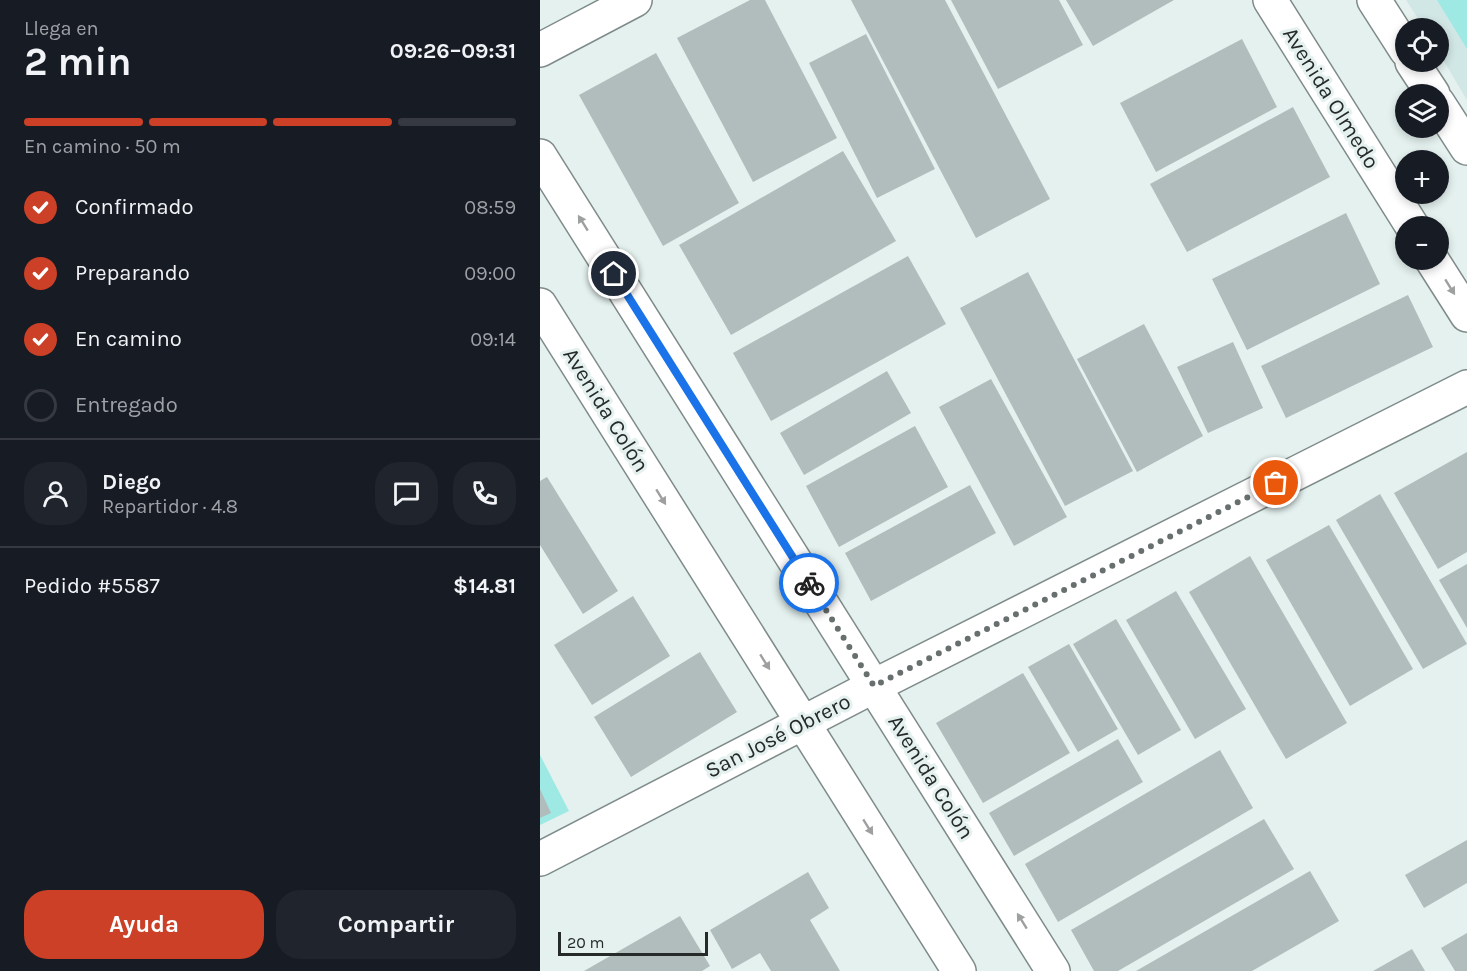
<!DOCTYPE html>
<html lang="es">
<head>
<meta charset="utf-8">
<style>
	:root { --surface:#171b24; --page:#20242c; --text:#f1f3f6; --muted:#9ea1a6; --line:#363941; --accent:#cb4026 }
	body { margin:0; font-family:Karla,sans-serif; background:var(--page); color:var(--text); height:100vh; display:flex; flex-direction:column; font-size:22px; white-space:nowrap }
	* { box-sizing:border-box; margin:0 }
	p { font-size:20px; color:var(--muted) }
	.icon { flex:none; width:33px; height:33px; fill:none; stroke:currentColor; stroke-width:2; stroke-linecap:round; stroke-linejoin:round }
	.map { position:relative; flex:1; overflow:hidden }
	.drawer { display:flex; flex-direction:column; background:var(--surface); width:540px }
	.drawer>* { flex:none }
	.controls { position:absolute; left:855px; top:18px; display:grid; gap:12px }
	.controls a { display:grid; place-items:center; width:54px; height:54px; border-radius:50%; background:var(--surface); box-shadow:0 3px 9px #0003; font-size:30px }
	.scale { position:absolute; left:18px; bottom:15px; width:150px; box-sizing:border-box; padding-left:6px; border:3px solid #262b2a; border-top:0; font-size:16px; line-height:21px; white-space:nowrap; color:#262b2a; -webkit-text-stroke:4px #e4f1ef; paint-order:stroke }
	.pin { position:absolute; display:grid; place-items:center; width:51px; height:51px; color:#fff; margin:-26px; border:3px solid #fff; border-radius:50%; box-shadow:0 2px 6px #0007 }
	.courier { position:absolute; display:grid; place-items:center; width:60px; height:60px; margin:-30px; border:4px solid #1a73e8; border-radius:50%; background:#fff; color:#222; box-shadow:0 2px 8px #0007 }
	.summary em { font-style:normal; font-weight:700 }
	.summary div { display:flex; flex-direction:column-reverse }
	.summary { display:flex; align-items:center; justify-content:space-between; height:102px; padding:0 24px }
	h1 { font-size:39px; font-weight:700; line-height:45px }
	.bar { display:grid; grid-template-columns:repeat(4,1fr); gap:9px 6px; align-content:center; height:72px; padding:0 24px }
	.bar i { height:8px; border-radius:4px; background:var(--line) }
	.bar .active { background:var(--accent) }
	.bar p { grid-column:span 4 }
	.line { display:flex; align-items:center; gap:15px; padding:0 24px; border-top:2px solid var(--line) }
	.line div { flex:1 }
	.round { display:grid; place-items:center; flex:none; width:63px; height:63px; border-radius:24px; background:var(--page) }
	ol { padding:0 24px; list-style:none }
	li { display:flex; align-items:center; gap:18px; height:66px }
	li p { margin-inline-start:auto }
	li .icon { padding:6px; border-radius:50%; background:var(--accent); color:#fff; stroke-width:4 }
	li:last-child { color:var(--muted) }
	li i { width:33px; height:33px; border:3px solid var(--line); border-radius:50% }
	.button { display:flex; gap:12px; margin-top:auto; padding:12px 24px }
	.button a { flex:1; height:69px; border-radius:24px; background:var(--accent); color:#fff; font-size:24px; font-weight:700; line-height:69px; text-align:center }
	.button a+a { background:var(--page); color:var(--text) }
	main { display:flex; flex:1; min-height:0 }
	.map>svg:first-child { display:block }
	.built { fill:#d1e7e5 }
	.green { fill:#9ee9e4 }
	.building { fill:#b1bdbc }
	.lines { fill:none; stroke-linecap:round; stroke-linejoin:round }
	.minor-casing { stroke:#7f8b8a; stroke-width:36 }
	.tertiary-casing { stroke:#7f8b8a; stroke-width:36 }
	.minor { stroke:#fff; stroke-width:33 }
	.tertiary { stroke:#fff; stroke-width:33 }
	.oneway { fill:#9da09f }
	.done { stroke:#68706f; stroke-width:6; stroke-dasharray:0 10.8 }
	.route { stroke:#1a73e8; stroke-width:8 }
	.labels { text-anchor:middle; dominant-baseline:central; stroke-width:6; stroke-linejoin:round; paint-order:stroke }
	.street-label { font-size:22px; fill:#262b2a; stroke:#e4f1ef }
</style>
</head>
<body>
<main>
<section class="drawer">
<div class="summary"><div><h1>2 min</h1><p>Llega en</p></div><em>09:26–09:31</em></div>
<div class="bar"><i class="active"></i><i class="active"></i><i class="active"></i><i></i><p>En camino · 50 m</p></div>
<ol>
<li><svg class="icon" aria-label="check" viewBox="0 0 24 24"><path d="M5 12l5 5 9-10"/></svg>Confirmado<p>08:59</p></li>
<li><svg class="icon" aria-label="check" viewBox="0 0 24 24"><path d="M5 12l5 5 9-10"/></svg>Preparando<p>09:00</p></li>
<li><svg class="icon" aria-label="check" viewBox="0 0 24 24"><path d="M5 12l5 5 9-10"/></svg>En camino<p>09:14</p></li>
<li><i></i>Entregado</li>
</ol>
<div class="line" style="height:108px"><a class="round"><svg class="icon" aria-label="person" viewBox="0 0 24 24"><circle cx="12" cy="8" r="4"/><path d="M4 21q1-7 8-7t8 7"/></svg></a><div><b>Diego</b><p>Repartidor · 4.8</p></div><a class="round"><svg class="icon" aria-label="chat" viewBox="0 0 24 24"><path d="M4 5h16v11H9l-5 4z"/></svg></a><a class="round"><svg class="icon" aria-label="phone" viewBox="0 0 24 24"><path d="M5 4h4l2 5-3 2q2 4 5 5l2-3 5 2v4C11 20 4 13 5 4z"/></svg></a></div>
<div class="line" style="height:78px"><div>Pedido #5587</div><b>$14.81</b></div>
<div class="button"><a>Ayuda</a><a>Compartir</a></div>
</section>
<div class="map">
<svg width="927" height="971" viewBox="0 0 927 971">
	<rect width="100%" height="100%" fill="#e4f1ef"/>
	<polygon class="built" points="866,0 927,0 927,100 899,53 898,28 884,28"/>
	<g class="green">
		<polygon points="897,0 927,0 927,49"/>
		<polygon points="0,755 29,811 0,825"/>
	</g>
	<g class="building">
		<polygon points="210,0 225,0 297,138 213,182 137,38"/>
		<polygon points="311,0 405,0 510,199 436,238"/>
		<polygon points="411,0 519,0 543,45 458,89"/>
		<polygon points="526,0 634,0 553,46"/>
		<polygon points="326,34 395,169 337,198 269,63"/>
		<polygon points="702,39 737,107 616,172 580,103"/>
		<polygon points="116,53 199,203 123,246 39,95"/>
		<polygon points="753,107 790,177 647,252 610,184"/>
		<polygon points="303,151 356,241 191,335 139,245"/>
		<polygon points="806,213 840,284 707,350 672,279"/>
		<polygon points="368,256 406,324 231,421 193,353"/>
		<polygon points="488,272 593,471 525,506 420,308"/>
		<polygon points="868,295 893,347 746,418 721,366"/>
		<polygon points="604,324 663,436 597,472 537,359"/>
		<polygon points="693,342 723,408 668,433 637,367"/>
		<polygon points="347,371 371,413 264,475 240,433"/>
		<polygon points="451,379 527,517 474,546 399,407"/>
		<polygon points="375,426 408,487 299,547 266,486"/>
		<polygon points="927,452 927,552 898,569 854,493"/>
		<polygon points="7,477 78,591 43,614 0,545 0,481"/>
		<polygon points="430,485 456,533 331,601 305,553"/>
		<polygon points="840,494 927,644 883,669 796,520"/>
		<polygon points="789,525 873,669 810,706 726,560"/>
		<polygon points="710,556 807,723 746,759 649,592"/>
		<polygon points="927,564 927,628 899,580"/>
		<polygon points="636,591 706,709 655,739 586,620"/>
		<polygon points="93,596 130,656 52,705 14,645"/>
		<polygon points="576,619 641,730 598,755 533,644"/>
		<polygon points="529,644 578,729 538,752 488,667"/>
		<polygon points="160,652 197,712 91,777 54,717"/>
		<polygon points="483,673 530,753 443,803 396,723"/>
		<polygon points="578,739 603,782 474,856 449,813"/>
		<polygon points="680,750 713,808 518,922 485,864"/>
		<polygon points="0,789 11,813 0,818"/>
		<polygon points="724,819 754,869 578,971 554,971 531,930"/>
		<polygon points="927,840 927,883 884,908 865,875"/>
		<polygon points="770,871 799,921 712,971 596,971"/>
		<polygon points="268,872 289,908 270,920 300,971 231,971 220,953 192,969 170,930"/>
		<polygon points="140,916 170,966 162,971 44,971"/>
		<polygon points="927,933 927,971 915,971 901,948"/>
		<polygon points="872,949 885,971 833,971"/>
	</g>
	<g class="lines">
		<defs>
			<g id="minor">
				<polyline points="0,50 95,0"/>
				<polyline points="0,859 334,686 927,387"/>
			</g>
			<g id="tertiary">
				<polyline points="730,0 872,226"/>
				<polyline points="834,0 866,50"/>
				<polyline points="872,62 893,94"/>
				<polyline points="898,103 927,148"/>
				<polyline points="0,156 513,971"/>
				<polyline points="892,260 927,315"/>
				<polyline points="0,305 419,971"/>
			</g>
		</defs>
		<use href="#minor" class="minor-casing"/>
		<use href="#tertiary" class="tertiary-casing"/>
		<use href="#minor" class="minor"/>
		<use href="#tertiary" class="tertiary"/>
	</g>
	<defs><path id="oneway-solid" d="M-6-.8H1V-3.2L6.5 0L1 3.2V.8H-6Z" transform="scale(1.5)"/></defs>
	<g class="oneway">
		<use href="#oneway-solid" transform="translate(43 223) rotate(-122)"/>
		<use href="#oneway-solid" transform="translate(910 287) rotate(58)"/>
		<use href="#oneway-solid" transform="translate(121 497) rotate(58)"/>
		<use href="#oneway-solid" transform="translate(225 662) rotate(58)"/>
		<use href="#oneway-solid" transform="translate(328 827) rotate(58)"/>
		<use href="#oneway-solid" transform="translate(482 921) rotate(-122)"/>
	</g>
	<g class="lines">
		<polyline class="done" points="269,583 334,686 736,483"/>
		<polyline class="route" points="74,274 269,583"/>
	</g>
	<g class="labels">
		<g class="street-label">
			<text transform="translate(791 98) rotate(58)">Avenida Olmedo</text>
			<text transform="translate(66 410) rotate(58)">Avenida Colón</text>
			<text transform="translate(238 736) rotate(-27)">San José Obrero</text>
			<text transform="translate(391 777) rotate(58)">Avenida Colón</text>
		</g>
	</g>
</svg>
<div class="controls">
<a><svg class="icon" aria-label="locate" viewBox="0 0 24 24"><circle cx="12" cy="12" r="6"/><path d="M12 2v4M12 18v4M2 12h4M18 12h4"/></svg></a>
<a><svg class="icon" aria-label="layers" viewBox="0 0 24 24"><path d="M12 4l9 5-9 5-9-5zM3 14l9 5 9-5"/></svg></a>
<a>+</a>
<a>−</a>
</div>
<div class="scale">20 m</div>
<div class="pin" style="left:736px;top:483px;background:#ea580c"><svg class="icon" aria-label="bag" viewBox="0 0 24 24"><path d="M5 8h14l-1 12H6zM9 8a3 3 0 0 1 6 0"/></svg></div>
<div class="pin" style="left:74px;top:274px;background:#1f2937"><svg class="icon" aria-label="home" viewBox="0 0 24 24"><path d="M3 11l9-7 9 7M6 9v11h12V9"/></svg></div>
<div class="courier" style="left:269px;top:583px"><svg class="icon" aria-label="bike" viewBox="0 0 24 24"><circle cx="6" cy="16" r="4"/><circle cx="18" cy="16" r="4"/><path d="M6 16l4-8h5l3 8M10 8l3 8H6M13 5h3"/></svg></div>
</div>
</main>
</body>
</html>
